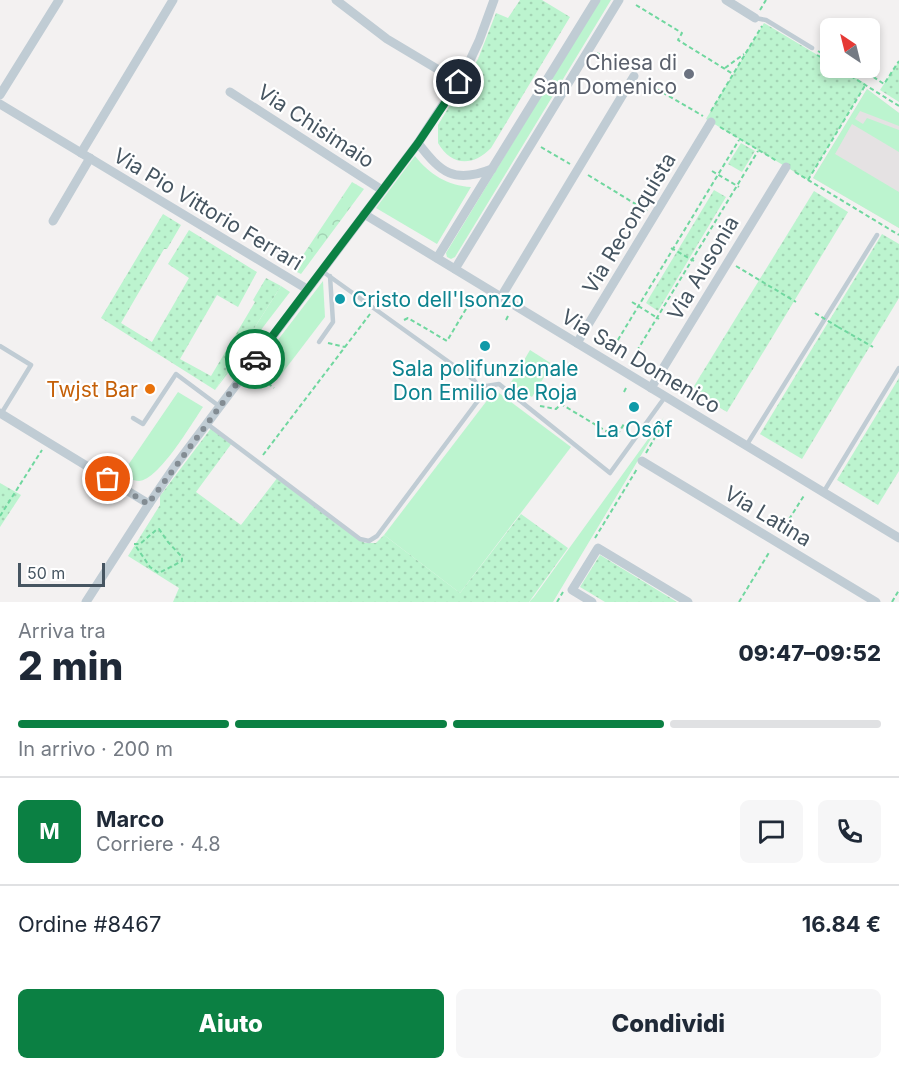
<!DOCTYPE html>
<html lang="it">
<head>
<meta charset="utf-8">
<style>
	:root { --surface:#fff; --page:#f6f6f7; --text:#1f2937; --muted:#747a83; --line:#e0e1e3; --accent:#0b8043 }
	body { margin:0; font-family:Inter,sans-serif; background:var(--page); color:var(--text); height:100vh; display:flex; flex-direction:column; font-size:22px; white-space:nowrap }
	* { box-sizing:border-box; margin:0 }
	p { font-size:20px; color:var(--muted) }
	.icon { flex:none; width:33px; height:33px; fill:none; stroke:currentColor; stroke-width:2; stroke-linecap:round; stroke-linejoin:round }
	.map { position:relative; height:602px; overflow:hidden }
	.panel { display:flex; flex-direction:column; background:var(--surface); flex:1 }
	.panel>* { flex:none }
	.needle { width:39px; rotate:325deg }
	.tools { position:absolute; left:820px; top:18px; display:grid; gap:12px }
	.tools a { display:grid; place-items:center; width:60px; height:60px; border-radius:9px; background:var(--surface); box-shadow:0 3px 9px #0003; font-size:30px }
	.scale { position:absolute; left:18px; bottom:15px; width:87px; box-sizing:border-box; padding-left:6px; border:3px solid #465561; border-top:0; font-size:16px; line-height:21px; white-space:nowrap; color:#465561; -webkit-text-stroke:4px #fff; paint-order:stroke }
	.pin { position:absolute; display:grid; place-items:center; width:51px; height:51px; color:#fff; margin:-26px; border:3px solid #fff; border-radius:50%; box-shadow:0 2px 6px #0007 }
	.courier { position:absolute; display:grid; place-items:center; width:60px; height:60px; margin:-30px; border:4px solid #0b8043; border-radius:50%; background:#fff; color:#222; box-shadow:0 2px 8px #0007 }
	.headline em { font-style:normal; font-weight:800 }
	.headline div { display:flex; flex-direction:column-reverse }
	.headline { display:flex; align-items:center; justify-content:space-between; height:102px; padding:0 18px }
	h1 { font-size:39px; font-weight:800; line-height:45px }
	.bar { display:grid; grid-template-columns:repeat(4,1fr); gap:9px 6px; align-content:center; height:72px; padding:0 18px }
	.bar i { height:8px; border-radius:4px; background:var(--line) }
	.bar .active { background:var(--accent) }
	.bar p { grid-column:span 4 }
	.line { display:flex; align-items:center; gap:15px; padding:0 18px; border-top:2px solid var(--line) }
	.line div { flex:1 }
	.round { display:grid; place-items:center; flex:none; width:63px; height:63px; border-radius:9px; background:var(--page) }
	.button { display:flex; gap:12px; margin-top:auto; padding:12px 18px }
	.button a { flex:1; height:69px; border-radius:9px; background:var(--accent); color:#fff; font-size:24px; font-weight:800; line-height:69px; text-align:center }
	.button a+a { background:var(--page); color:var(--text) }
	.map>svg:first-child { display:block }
	.education { fill:#e5e2e3 }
	.grass { fill:#bcf4cf }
	.forest { fill:url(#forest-crowns) }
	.park { fill:url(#park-dots) }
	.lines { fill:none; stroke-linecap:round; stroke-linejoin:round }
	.path { stroke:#70d79f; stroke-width:2; stroke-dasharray:4.5 3; stroke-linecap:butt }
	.lane { stroke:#c0ccd4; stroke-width:4.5 }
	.street { stroke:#c0ccd4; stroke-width:9 }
	.path-bridge { stroke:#70d79f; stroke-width:2; stroke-dasharray:4.5 3; stroke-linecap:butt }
	.done { stroke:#838c93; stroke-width:6; stroke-dasharray:0 10.8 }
	.route { stroke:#0b8043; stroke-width:8 }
	.worship-dot { fill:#6b7280; stroke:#fff; stroke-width:2 }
	.culture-dot { fill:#0f9aa8; stroke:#fff; stroke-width:2 }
	.food-dot { fill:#e8710a; stroke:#fff; stroke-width:2 }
	.labels { text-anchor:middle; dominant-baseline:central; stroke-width:4.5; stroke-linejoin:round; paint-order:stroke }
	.worship-label { font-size:21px; fill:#5b616d; stroke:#fff; text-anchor:end }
	.street-label { font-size:21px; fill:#465561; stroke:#fff }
	.culture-label { font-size:21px; fill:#0d838f; stroke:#fff }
	.food-label { font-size:21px; fill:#c56008; stroke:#fff; text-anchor:end }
</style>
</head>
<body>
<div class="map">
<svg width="899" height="602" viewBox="0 0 899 602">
	<defs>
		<pattern id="forest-crowns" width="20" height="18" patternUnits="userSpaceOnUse" patternTransform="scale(1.5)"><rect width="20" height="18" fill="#bcf4cf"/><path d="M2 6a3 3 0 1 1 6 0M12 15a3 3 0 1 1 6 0" fill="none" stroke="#a3d3b4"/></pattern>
		<pattern id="park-dots" width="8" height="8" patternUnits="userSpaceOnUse" patternTransform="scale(1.5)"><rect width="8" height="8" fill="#bcf4cf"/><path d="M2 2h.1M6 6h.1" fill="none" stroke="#a3d3b4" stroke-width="1.8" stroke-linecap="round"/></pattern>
	</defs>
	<rect width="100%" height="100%" fill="#f3f1f1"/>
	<polygon class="education" points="867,89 899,113 899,228 813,178"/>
	<g class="grass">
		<polygon points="599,0 611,0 455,257 451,259 447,257 446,253"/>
		<polygon points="867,89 899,113 899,126 860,111 855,119 863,124 867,118 899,130 899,152 852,124 835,154 899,192 899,228 813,178"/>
		<path d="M415,156c14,18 33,30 56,31l-34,57 -61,-36z"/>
		<polygon points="323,281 325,317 277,380 258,366"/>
		<polygon points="281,286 290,292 215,390"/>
		<polygon points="530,350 552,364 532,397 510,384"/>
		<polygon points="495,390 571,447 460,593 384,535"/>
		<path d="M178,392l25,15c-11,16 -44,73 -64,74 -7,0 -12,-4 -17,-7z"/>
		<polygon points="664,417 553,602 529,602 534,597"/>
	</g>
	<polygon class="forest" points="352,182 364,189 301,274 293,270"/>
	<g class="park">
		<path d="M520,0h22l28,17 -79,131c-18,19 -40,18 -53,-5v-18l40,-66 18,-46 12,5z"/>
		<polygon points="764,23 831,63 831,68 838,68 866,84 808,180 706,119"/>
		<polygon points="899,61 899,102 880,90"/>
		<polygon points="741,143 755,151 742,172 728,164"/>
		<polygon points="714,190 726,197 658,311 646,303"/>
		<polygon points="814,191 848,212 727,412 691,391"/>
		<polygon points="163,214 181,225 167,249 164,249 121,323 152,342 189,278 168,264 189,230 257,272 238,307 217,295 180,359 211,376 255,302 253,300 266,278 281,286 215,390 101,318"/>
		<polygon points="882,234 899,244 899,298 802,459 760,434"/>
		<polygon points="899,378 899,471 878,505 837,480"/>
		<polygon points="212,427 232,443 196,492 241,525 278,477 365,543 376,543 384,535 460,593 521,514 568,548 529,602 173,602 179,588 128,556 160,505 160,496"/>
		<polygon points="0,483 21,495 0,527"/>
		<polygon points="600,555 677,602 605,602 580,587"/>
	</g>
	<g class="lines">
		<g class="path">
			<polyline points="636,5 682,33 678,40 733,74"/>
			<polyline points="760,10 766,0"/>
			<polyline points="818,51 831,59"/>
			<polyline points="597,53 625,70"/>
			<polyline points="817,55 831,63"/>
			<polyline points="725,68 744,54"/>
			<polyline points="838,68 899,106"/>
			<polyline points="846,68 856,73 866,72 884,84 899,61"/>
			<polyline points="643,81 703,116"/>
			<polyline points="711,111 762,26"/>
			<polyline points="720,127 777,161"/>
			<polyline points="541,147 570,164"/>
			<polyline points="712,171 739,187"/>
			<polyline points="795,172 899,235"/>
			<polyline points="588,175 647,211"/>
			<polyline points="808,180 866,84"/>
			<polyline points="671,248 694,261"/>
			<polyline points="736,266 796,302"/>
			<polyline points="632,302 659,319"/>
			<polyline points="404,320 408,318 447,341 472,299"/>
			<polyline points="506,320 509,314"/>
			<polyline points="838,327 873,347"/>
			<polyline points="328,343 345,347"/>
			<polyline points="610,353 739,140"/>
			<polyline points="629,364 758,151"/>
			<polyline points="256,374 274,388"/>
			<polyline points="624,392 627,386"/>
			<polyline points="540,406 556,409 561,404 616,437 624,424 631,428"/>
			<polyline points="646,453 664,422"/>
			<polyline points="263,455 370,314"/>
			<polyline points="0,516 42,450"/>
			<polyline points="781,532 805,494"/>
			<polyline points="595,538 637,469"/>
			<polyline points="134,544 140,544 156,530 159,529 168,542 182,557 182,561 159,573 150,567 135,545"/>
			<polyline points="557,602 563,592"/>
			<polyline points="739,602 770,551"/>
			<polyline points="892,602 899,590"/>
		</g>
		<g class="lane">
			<polyline points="755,18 766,20 812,48"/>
			<polyline points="319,342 333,322 330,276"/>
			<polyline points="0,346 31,365 1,414"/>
			<polyline points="480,387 499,384 610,473 665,397"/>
			<polyline points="133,418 143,424 176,374 219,406"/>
			<polyline points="206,423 360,539 369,541 377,536 480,398 481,390 474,380 322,271"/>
			<polyline points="746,446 877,235"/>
			<polyline points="823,493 899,368"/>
		</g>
		<g class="street">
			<polyline points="336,0 387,39 459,82"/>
			<polyline points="726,0 755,18"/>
			<polyline points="230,92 382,190"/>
			<polyline points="0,95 59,0"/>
			<polyline points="0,104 307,289"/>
			<path d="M418,143c23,30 36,41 74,26"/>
			<polyline points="81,153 173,0"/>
			<polyline points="364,214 899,538"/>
			<polyline points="53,221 90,158"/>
			<polyline points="437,258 596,0"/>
			<polyline points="455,269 619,0"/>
			<polyline points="501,297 634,76"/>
			<polyline points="577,343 711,122"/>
			<polyline points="651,388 786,167"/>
			<polyline points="0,413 149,504"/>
			<polyline points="642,461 876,602"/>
			<polyline points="86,602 149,504 175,466 418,143 465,71 479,41 494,0"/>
			<polyline points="592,602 572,590 598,548 688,602"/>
		</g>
		<polyline class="path-bridge" points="815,313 838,327"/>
	</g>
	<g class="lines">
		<polyline class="done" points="108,479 148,504 255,359"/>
		<polyline class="route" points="255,359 418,143 459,82"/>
	</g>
	<circle class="worship-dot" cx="689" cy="74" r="6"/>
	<g class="culture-dot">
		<circle cx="340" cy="299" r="6"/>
		<circle cx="485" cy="346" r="6"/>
		<circle cx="634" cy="407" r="6"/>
	</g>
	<circle class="food-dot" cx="150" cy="389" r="6"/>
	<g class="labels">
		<g class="worship-label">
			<text x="677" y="62">Chiesa di<tspan x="677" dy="24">San Domenico</tspan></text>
		</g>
		<g class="street-label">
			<text transform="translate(316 126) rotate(33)">Via Chisimaio</text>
			<text transform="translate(208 209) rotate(31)">Via Pio Vittorio Ferrari</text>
			<text transform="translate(629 223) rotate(-59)">Via Reconquista</text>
			<text transform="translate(703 268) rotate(-59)">Via Ausonia</text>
			<text transform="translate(641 361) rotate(31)">Via San Domenico</text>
			<text transform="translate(768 516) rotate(31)">Via Latina</text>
		</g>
		<g class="culture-label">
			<text x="352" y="299" text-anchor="start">Cristo dell'Isonzo</text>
			<text x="485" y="368">Sala polifunzionale<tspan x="485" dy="24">Don Emilio de Roja</tspan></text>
			<text x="634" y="429">La Osôf</text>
		</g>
		<g class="food-label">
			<text x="138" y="389">Twjst Bar</text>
		</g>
	</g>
</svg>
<div class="tools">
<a><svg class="needle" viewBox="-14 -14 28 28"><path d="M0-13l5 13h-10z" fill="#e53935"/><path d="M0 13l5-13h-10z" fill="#747a83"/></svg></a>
</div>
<div class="scale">50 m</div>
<div class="pin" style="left:108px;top:479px;background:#ea580c"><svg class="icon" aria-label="bag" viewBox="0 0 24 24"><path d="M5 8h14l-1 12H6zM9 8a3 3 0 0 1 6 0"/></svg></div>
<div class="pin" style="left:459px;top:82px;background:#1f2937"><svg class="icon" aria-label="home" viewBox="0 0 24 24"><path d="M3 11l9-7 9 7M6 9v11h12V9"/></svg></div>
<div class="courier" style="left:255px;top:359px"><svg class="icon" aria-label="car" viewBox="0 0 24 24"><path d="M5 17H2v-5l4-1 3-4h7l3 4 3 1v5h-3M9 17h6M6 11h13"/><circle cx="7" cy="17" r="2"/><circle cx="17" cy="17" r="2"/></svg></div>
</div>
<section class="panel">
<div class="headline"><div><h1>2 min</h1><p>Arriva tra</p></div><em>09:47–09:52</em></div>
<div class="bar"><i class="active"></i><i class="active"></i><i class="active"></i><i></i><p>In arrivo · 200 m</p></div>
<div class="line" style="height:108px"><b class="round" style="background:var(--accent);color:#fff">M</b><div><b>Marco</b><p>Corriere · 4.8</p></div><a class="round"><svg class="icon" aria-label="chat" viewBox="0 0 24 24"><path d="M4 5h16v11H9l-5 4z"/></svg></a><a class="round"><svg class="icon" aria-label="phone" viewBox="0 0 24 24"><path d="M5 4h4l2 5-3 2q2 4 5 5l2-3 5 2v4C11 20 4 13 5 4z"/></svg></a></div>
<div class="line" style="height:78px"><div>Ordine #8467</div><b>16.84 €</b></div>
<div class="button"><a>Aiuto</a><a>Condividi</a></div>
</section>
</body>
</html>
